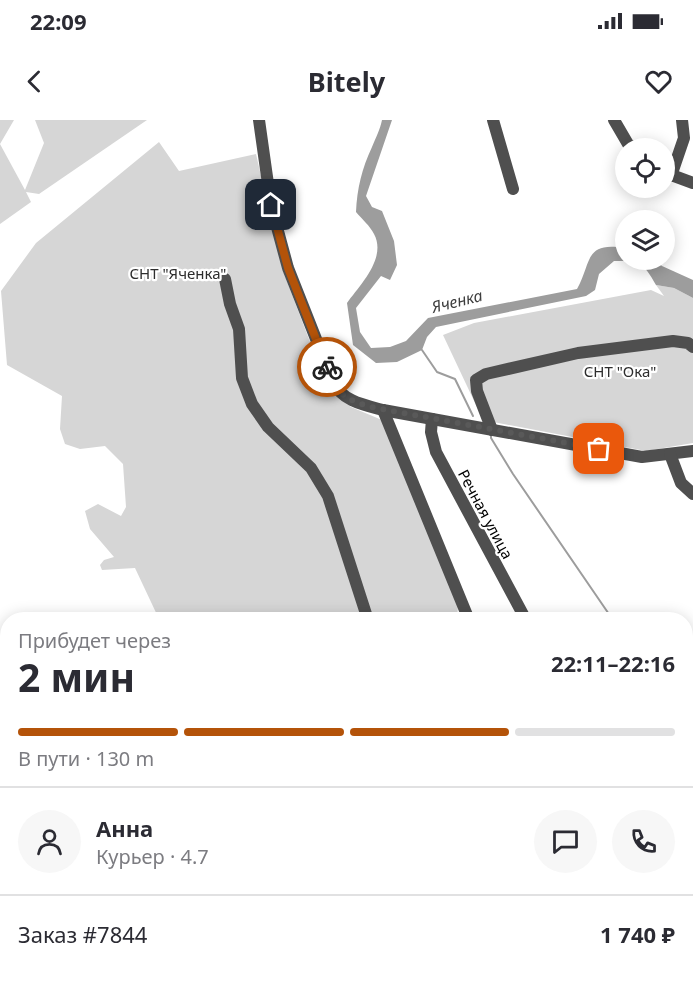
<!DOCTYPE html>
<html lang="ru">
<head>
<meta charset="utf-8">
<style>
	:root { --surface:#fff; --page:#f7f7f7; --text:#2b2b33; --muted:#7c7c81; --line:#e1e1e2; --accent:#b45309 }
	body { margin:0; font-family:"Noto Sans",sans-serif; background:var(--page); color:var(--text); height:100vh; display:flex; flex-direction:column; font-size:22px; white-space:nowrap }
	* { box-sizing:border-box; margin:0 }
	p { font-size:20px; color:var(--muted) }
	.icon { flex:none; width:33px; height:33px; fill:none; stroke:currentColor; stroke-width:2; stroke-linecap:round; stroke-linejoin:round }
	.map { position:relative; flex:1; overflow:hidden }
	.panel { position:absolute; left:0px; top:492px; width:693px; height:372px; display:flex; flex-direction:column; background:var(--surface); border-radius:24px 24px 0 0; box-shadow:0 3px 15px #0003 }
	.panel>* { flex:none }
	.controls { position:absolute; left:615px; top:18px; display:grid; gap:12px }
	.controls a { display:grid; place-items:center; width:60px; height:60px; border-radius:50%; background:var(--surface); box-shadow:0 3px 15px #0003; font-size:30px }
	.pin { position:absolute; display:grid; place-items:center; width:51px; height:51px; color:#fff; margin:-26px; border-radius:12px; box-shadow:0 3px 9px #0006 }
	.courier { position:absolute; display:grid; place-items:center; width:60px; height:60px; margin:-30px; border:4px solid #b45309; border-radius:50%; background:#fff; color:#222; box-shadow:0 2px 8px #0007 }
	.head em { font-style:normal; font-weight:700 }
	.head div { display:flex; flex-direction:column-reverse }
	.head { display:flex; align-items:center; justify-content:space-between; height:102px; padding:0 18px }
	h1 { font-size:39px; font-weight:700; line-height:45px }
	.bar { display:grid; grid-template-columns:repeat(4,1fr); gap:9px 6px; align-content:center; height:72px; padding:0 18px }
	.bar i { height:8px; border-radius:4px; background:var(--line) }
	.bar .active { background:var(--accent) }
	.bar p { grid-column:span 4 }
	.line { display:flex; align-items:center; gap:15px; padding:0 18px; border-top:2px solid var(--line) }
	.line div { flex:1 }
	.round { display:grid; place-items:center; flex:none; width:63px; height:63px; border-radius:32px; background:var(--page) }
	.status { display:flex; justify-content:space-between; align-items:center; height:42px; padding:0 30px; background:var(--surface); direction:ltr }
	.status svg { height:16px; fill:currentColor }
	header { display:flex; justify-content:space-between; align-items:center; height:78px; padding:0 18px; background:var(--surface); font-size:27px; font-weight:700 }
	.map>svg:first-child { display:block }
	.green { fill:#d6d6d6 }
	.water { fill:#9d9d9d }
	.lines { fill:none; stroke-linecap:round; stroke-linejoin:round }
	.stream { stroke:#9d9d9d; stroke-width:2 }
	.minor { stroke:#4f4f4f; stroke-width:12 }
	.done { stroke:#595959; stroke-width:6; stroke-dasharray:0 10.8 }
	.route { stroke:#b45309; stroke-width:8 }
	.labels { text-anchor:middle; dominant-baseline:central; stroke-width:4.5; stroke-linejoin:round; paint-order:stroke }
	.park-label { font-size:15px; fill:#2d2d2d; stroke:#fff }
	.street-label { font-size:15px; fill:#000; stroke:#fff }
	.water-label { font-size:16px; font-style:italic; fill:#3e3e3e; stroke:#fff }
</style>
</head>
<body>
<div class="status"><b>22:09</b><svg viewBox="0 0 49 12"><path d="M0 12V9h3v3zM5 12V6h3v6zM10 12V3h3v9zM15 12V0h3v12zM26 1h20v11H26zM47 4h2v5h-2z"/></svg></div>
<header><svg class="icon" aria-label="back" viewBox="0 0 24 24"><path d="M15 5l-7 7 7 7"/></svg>Bitely<svg class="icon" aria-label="heart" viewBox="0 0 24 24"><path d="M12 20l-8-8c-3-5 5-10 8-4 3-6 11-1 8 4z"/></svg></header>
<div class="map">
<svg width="693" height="864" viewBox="0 0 693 864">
	<rect width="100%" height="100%" fill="#fff"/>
	<g class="green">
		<polygon points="0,0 14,0 0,24 25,70 44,23 35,0 147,0 39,74 26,72 31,82 0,104"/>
		<polygon points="159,22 179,51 256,34 283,151 328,269 351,287 382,300 458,485 457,499 159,499 135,448 102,450 100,445 104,440 114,437 90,409 85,391 98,384 121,396 126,387 123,344 105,326 80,329 65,324 60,309 62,276 7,245 1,171 36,123"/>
		<polygon points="656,165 674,168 693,178 693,323 646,331 483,300 443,215 474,203 651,170 664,176"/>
		<polygon points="7,753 7,818 0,826 0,759"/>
		<polygon points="41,856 442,856 442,857 441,864 35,864"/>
	</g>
	<path class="water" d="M382,0h10l-26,76 6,11 10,4 12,30 3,24 -7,15 -9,-4 -25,32 4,24 11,16 19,-1 16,-6 22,-23 149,-29c15,-27 7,-48 48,-41l1,12h30l6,6 31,14v18l-19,-10 -18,-3c-13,-23 -16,-24 -42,-24l-15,13 -4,16 -9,6 -150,31 -9,10 -5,13 -25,12 -21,1 -23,-18 -6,-42c13,-18 40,-45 27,-69 -4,-8 -12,-15 -18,-22 1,-23 6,-44 16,-65 4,-10 8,-17 10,-27z"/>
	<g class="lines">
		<g class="stream">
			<polyline points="422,230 437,252 455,259 473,296"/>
			<polyline points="491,315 491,318 513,354 613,500"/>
			<polyline points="686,593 693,597"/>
		</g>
		<g class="minor">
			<path d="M259,0l12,85 17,63 45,114c9,19 31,23 50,28l259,47 51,-6"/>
			<polyline points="493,0 513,69"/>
			<polyline points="614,0 628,24 634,28"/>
			<polyline points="666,53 693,63"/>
			<polyline points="671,56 684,18 682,0"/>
			<polyline points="225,159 230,184 239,209 242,258 252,284 268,307 311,348 328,376 368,500"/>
			<polyline points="383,290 469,500"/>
			<polyline points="432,299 431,312 436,332 526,500"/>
			<polyline points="492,310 477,271 476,260 486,254 578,233 673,221 688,223 693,227"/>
			<polyline points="670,334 681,363 693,374"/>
			<polyline points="0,584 8,584"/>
			<polyline points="686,722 692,722"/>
			<polyline points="0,726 8,723"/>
			<polyline points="514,864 528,856"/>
			<polyline points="540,864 542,856"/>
			<polyline points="625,864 627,856"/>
		</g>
	</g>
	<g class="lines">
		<path class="done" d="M327,247c11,28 15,31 44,40l228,42"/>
		<polyline class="route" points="271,85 288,148 327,247"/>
	</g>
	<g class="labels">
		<g class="park-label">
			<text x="178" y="153">СНТ "Яченка"</text>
			<text x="620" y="251">СНТ "Ока"</text>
		</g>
		<g class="street-label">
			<text transform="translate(486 394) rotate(62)">Речная улица</text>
		</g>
		<g class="water-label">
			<text transform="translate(457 181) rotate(-14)">Яченка</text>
		</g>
	</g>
</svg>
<div class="controls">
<a><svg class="icon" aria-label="locate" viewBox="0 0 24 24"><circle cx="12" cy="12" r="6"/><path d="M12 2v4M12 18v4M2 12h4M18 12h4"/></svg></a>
<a><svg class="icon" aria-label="layers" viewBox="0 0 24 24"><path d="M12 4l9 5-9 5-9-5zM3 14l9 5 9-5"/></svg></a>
</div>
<div class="pin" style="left:599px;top:329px;background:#ea580c"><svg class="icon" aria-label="bag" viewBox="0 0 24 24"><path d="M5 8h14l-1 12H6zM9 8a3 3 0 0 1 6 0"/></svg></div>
<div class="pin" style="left:271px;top:85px;background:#1f2937"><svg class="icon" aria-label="home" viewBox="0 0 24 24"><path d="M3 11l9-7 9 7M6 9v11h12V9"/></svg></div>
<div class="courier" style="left:327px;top:247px"><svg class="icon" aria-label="bike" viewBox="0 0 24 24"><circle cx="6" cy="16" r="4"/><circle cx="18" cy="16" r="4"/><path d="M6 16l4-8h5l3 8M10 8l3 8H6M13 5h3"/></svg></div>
<section class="panel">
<div class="head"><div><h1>2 мин</h1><p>Прибудет через</p></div><em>22:11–22:16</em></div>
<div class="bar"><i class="active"></i><i class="active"></i><i class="active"></i><i></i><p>В пути · 130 m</p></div>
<div class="line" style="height:108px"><a class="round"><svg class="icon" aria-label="person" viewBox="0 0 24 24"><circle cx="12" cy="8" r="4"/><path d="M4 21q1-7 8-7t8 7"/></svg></a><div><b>Анна</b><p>Курьер · 4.7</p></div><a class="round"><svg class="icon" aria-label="chat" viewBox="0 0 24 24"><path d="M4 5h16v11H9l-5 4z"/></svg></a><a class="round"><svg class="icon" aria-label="phone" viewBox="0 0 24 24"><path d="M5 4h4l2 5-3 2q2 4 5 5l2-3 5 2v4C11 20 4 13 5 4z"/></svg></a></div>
<div class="line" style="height:78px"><div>Заказ #7844</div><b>1 740 ₽</b></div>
</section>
</div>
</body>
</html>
